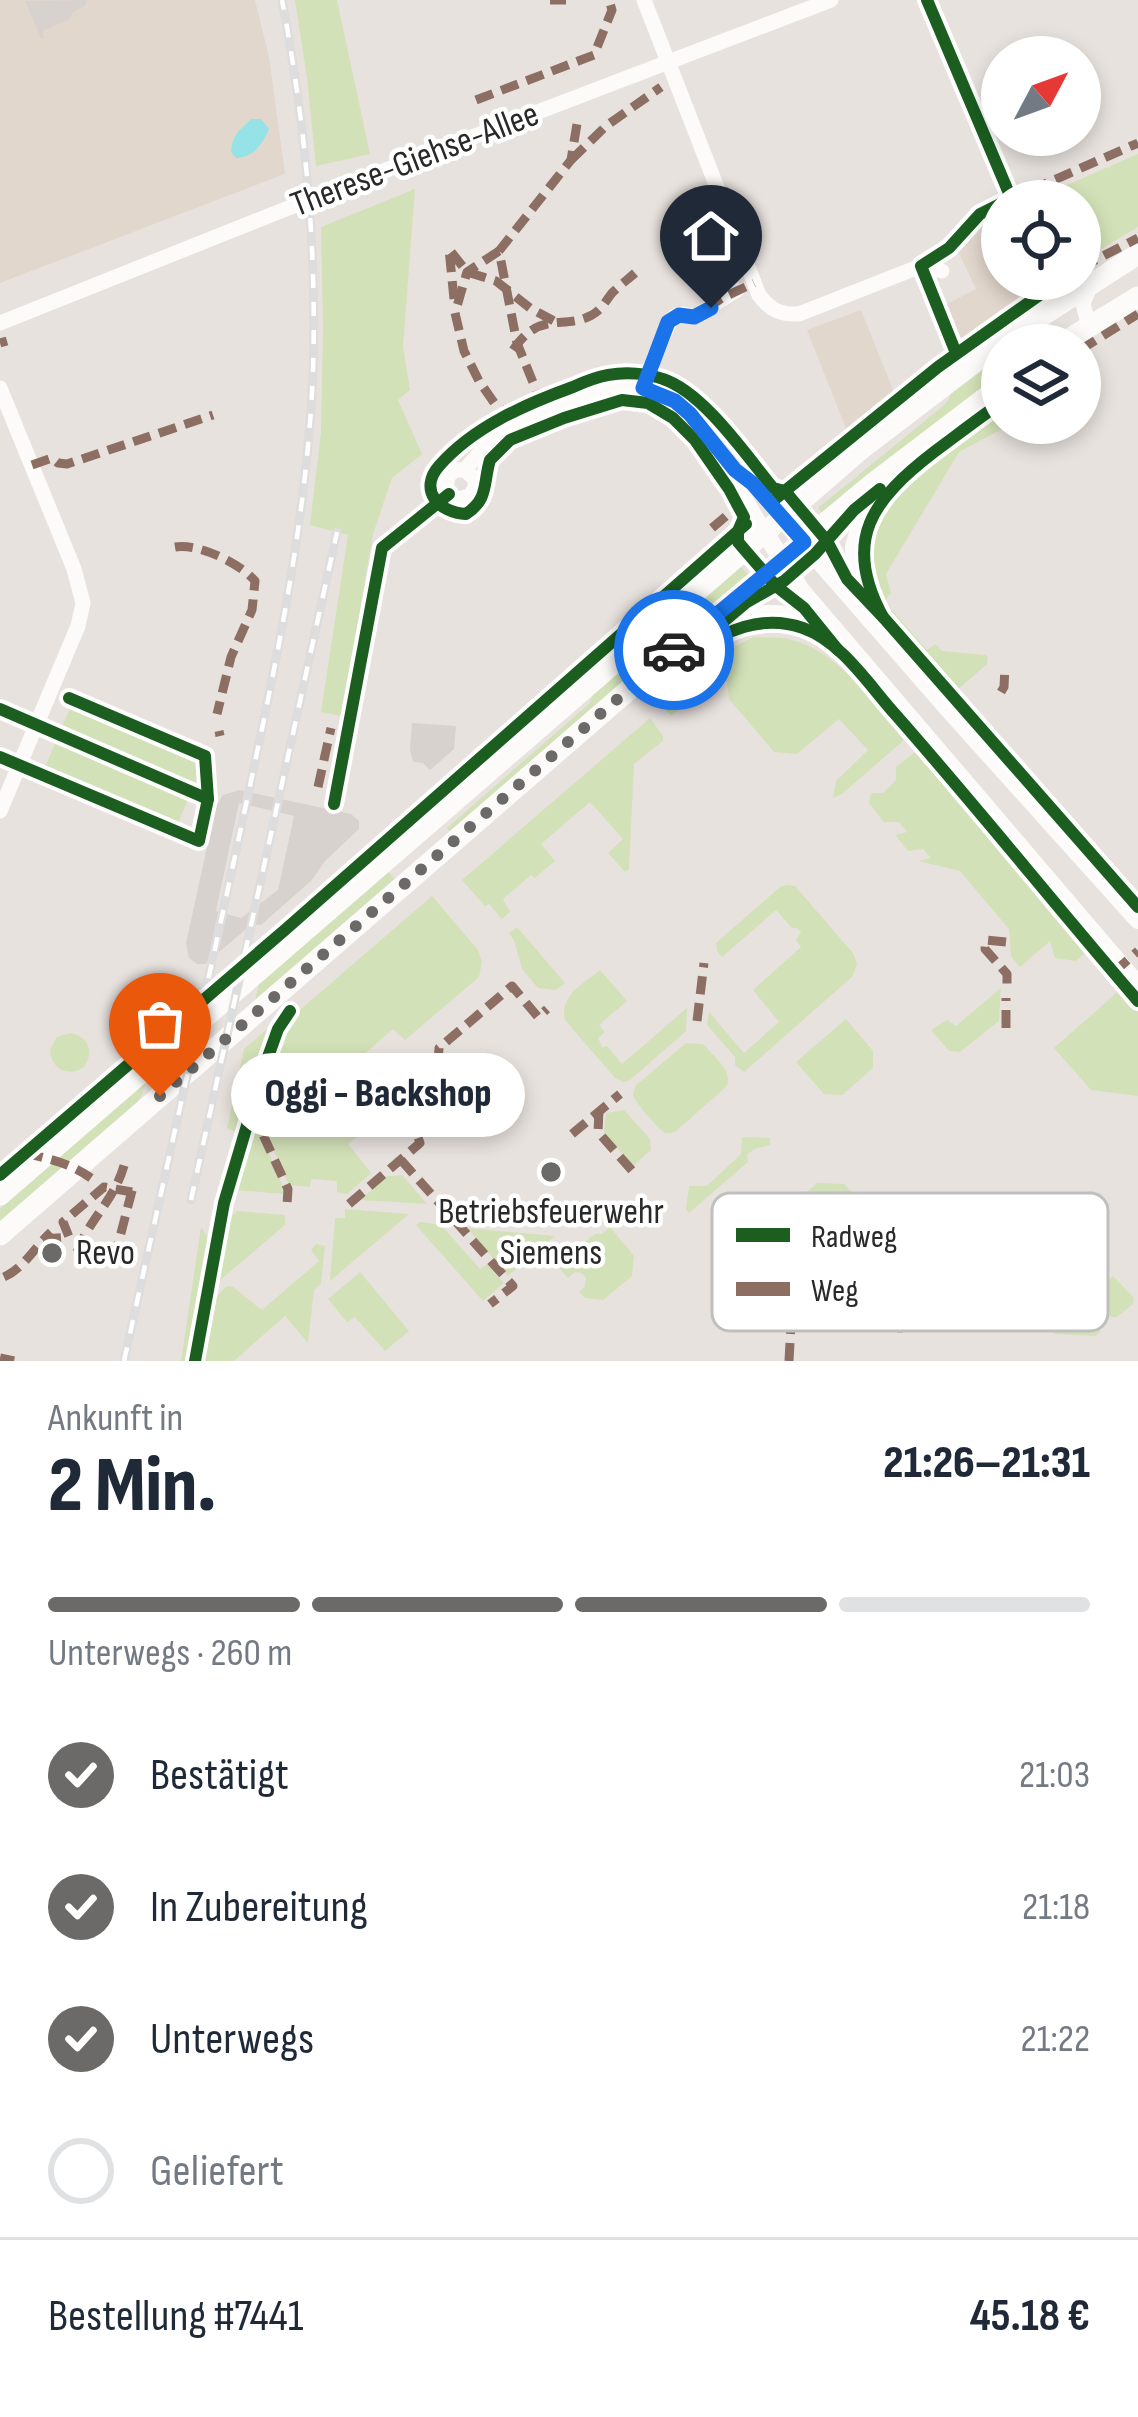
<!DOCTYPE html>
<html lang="de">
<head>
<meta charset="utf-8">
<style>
	:root { --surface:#fff; --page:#f2f2f3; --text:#1f2937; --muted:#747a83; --line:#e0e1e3; --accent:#6c6a68 }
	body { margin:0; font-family:"Sofia Sans Condensed",sans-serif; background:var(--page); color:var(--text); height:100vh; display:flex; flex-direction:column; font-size:45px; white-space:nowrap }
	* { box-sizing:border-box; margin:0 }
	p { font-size:39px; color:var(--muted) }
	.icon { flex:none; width:66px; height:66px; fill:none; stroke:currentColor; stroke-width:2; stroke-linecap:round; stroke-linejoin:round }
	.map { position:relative; height:1361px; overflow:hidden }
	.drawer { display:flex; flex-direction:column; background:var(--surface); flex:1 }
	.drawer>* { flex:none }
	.needle { width:78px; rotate:49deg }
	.controls { position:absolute; left:981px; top:36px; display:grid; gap:24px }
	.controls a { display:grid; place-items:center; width:120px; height:120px; border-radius:50%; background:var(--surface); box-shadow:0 6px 18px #0003; font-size:60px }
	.pin { position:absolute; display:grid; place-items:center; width:102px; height:102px; color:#fff; margin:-123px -51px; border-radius:50% 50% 50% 0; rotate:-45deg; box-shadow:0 0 12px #0007 }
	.pin .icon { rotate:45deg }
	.courier { position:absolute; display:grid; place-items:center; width:120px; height:120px; margin:-60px; border:9px solid #1a73e8; border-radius:50%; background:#fff; color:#222; box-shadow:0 3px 15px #0007 }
	.bubble { position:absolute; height:84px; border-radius:42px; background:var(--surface); box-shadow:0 6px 18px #0003; font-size:39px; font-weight:800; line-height:84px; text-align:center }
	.summary em { font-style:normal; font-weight:800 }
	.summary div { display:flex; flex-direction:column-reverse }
	.summary { display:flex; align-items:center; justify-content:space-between; height:204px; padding:0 48px }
	h1 { font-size:78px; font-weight:800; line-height:90px }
	.bar { display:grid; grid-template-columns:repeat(4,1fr); gap:18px 12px; align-content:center; height:144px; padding:0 48px }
	.bar i { height:15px; border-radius:9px; background:var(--line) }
	.bar .active { background:var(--accent) }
	.bar p { grid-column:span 4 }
	.line { display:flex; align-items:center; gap:30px; padding:0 48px; border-top:3px solid var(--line) }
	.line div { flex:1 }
	ol { padding:0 48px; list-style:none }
	li { display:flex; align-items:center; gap:36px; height:132px }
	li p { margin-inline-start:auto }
	li .icon { padding:12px; border-radius:50%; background:var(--accent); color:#fff; stroke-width:4 }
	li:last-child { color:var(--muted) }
	li i { width:66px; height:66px; border:6px solid var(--line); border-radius:50% }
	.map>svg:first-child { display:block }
	.education { fill:#e2d7cd }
	.green { fill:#d3e1b8 }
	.plaza { fill:#d8d2ce; fill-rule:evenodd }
	.water { fill:#95e3e6 }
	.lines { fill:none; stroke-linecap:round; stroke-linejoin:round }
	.minor { stroke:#fcfbfa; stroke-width:15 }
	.tertiary { stroke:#fcfbfa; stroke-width:18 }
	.secondary { stroke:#fcfbfa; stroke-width:21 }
	.rail-casing { stroke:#ddddde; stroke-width:9 }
	.rail { stroke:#fff; stroke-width:4.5; stroke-dasharray:14; stroke-linecap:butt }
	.quiet { stroke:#8d6e63; stroke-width:9; stroke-dasharray:18 9; stroke-linecap:butt }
	.cycleway-casing { stroke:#fff; stroke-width:20 }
	.cycleway { stroke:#1b5e20; stroke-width:12 }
	.done { stroke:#6c6a68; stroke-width:12; stroke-dasharray:0 21.6 }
	.route { stroke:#1a73e8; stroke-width:15 }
	.poi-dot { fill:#6c6a68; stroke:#fff; stroke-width:4.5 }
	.labels { text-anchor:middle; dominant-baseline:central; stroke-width:9; stroke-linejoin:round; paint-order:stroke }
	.street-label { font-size:36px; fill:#292929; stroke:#fff }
	.poi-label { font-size:36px; fill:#292929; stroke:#fff }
	.key { fill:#fff; stroke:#bfbfbf; stroke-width:3 }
	.key-label { font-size:33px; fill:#292929 }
</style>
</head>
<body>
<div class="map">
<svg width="1138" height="1361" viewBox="0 0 1138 1361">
	<rect width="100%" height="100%" fill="#e8e2de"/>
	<g class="education">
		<polygon points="0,0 255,0 269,57 285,174 0,283"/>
		<polygon points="1002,212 1002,279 1043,279 1020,299 1021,303 961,345 941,307 976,289 956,247 988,219"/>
		<polygon points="861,310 895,395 847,431 807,330"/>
	</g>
	<g class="green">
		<polygon points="295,0 337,0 370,154 316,166 307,78"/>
		<polygon points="1138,154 1138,227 1098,251 1097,237 1080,217 1080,201 1058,201 1051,192"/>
		<polygon points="415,189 403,347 410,390 398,400 422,454 392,478 373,534 342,716 321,712 348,535 310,525 321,432 323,327 321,227"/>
		<polygon points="1002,348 1002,377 824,515 818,508 942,407 948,401 954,385"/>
		<path d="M1002,405v18h11l-54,29 -73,122 5,19 -7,8 43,49 8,-6 7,7 44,4 2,2 -1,7 -33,29c-21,-24 -66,-68 -78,-94 -16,-34 -9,-78 15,-107 22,-27 80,-66 111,-87z"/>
		<polygon points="736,561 751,578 454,836 447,828 590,703 593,693"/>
		<path d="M753,637c10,1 20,0 29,1 54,7 89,64 122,102l-62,54 -9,4 3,-17 32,-31 -29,-31 -42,35 -23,-2 -45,-53 -2,-17 -19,-1 -37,35 -8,-9 67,-58z"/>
		<polygon points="72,703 205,759 176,828 43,772"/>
		<polygon points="650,718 663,736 663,741 634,764 629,869 625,872 608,853 623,839 590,802 541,844 555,861 535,878 531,875 503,899 510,912 502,919 489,904 485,906 462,880"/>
		<polygon points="915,752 1088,951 1076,961 1055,958 1050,941 1020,967 1011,956 1009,929 960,871 918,861 931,858 923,849 908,851 895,835 907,832 899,822 884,822 869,803 871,793 883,793 896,780 896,767"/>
		<polygon points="384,867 399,884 253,1010 261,974"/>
		<polygon points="787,885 795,886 853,953 857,963 853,976 744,1072 735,1065 735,1057 707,1025 709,1012 744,1053 779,1022 753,990 801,947 796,940 801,932 797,928 792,928 776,910 722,957 717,951 716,943 780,887"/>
		<polygon points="432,896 478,950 482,962 479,977 405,1040 393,1029 355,1062 364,1074 361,1134 348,1144 371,1173 347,1194 337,1192 337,1181 311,1179 310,1187 289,1185 255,1108 282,1029 300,1010"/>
		<polygon points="517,927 565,983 556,990 538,988 522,969 514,940 509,933"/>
		<path d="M600,970l27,31 -28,24 6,7 -7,6 4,9 5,-1 15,18 65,-56 -1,23 -56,49 -6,2 -9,-4 -50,-58c-6,-24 18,-36 35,-50z"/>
		<polygon points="1001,988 999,1021 960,1052 949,1051 931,1030 947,1020 956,1026"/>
		<polygon points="1121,989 1138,1010 1138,1096 1091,1090 1054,1048"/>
		<polygon points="279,1019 242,1134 227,1128 244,1049"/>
		<polygon points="846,1019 873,1051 873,1068 842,1095 824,1094 796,1062"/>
		<path d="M70,1033c19,3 25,20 13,35 -17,9 -32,1 -33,-19l7,-12z"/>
		<path d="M686,1043l17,1c10,12 30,26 24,42l-52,46c-3,0 -6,2 -10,1 -5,-2 -31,-32 -32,-38 0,-3 2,-6 2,-9z"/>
		<polygon points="146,1081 141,1097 135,1105 0,1230 0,1209"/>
		<polygon points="624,1110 650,1139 651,1150 633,1166 604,1133 606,1113"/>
		<polygon points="254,1118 285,1191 285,1194 234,1190 235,1187 239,1187 251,1145 247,1143"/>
		<polygon points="742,1137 770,1138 770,1145 754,1149 747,1155 748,1162 689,1213 686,1209 689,1186 707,1186 741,1154"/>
		<polygon points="402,1175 427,1204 360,1200 388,1176"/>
		<polygon points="817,1183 844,1184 852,1192 820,1201 784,1231 775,1220"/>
		<polygon points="345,1209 409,1214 330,1281 335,1218 345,1218"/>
		<polygon points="237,1211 285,1215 285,1225 212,1287 216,1265 221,1265 229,1229 224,1227 226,1222"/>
		<polygon points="420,1222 441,1225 480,1269 487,1264 504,1283 483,1301 416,1225"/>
		<polygon points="201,1227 211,1242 188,1361 181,1361"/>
		<polygon points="610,1227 634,1256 632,1276 603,1300 585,1298 579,1292 585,1286 586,1278 582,1273 575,1272 568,1278 557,1266 595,1234 602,1234"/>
		<polygon points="467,1228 555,1236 508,1276"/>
		<polygon points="996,1241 1004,1250 995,1258 1000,1264 998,1267 1045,1321 1048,1319 1058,1331 1083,1310 1101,1331 1096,1336 1054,1334 1055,1331 1042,1332 1039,1327 1034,1326 988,1274 991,1270 979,1257"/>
		<path d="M316,1244l9,2 -4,38 -7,6 -6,53 -23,-27 -51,45h-35c5,-30 4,-54 28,-75l6,1 29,23 57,-49 -8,-11z"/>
		<polygon points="360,1272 409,1331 385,1351 355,1317 347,1322 328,1299"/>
		<polygon points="1113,1276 1134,1298 1133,1304 1117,1317 1111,1317 1093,1294"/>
	</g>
	<g class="plaza">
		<polygon points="87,0 85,6 74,11 68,20 43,31 44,38 41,39 25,1"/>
		<polygon points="412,723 456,726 454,749 430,770 423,763 413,762 410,749"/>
		<path d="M239,790l112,24 8,7v8l-34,32 -13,19 -51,45 -9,-1 -47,40h-8l-8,-6 -3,-15 30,-137 7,-11zM239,803l55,13 -16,74 -37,28 -25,-7z"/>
	</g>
	<path class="water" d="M251,119h10l8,10c-7,16 -15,28 -33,29l-5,-6c2,-20 9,-21 20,-33z"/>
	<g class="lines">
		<g class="minor">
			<path d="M644,0l115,295c11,15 22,20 40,19l122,-48 21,5"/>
			<polyline points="0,323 331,191 831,0"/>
			<polyline points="1089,326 1083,304 1091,284"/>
			<polyline points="0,388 74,569 83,603 78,626 0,811"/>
			<path d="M643,388c3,-11 25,-68 32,-72 8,-4 12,-1 19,1l43,-27"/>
			<polyline points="465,470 475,479 475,488 470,496 457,499 446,490 448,476 455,470 465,470 485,446 508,429 611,388 643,388 675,401 690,414 735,470 752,483 781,517"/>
			<polyline points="736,473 741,491 764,531"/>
		</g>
		<g class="tertiary">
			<polyline points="781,517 951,712 1138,920"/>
			<polyline points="764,531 800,589 1138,985"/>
			<polyline points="859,604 854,547 872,484"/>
			<path d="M707,622c44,-9 83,-15 124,8"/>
		</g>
		<g class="secondary">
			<polyline points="1059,345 1138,297"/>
			<polyline points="0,1195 860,450 1003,341 1138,254"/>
			<polyline points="0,1235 707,622 872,484 1002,385"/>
		</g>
		<defs>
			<g id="rail">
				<polyline points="191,1200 337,532"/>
				<path d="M124,1361c39,-178 79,-355 117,-533 32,-151 66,-302 72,-457 4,-125 -8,-249 -31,-371"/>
			</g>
		</defs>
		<use href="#rail" class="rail-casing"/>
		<use href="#rail" class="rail"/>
		<g class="quiet">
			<polyline points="550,0 566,0"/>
			<polyline points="476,100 594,55 612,10 609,0"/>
			<polyline points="571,160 606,126 661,87"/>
			<polyline points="1006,201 1138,143"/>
			<polyline points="499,251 467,272 455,313 464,351 479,381 495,404 506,413"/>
			<polyline points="1080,268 1138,238"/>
			<polyline points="454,299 449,249 467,272 496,281 530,308 554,321"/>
			<polyline points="0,343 7,341"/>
			<path d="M513,350c28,-41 49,-19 79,-35 10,-6 13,-13 20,-22 7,-7 15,-13 23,-20"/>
			<polyline points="1080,350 1138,314"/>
			<path d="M644,383l24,-60c10,-11 14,-7 26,-6l28,-19 32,-15"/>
			<polyline points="543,407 517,343 499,251 571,160 578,118"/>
			<polyline points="32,465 52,458 58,463 67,464 213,415"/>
			<polyline points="712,528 738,506"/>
			<path d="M175,547c23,-4 65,16 80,34l-3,29 -21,47 -14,57"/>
			<polyline points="1001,692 1004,687 1005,666"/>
			<polyline points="219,731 220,736"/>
			<polyline points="318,787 331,728"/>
			<polyline points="1006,942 986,940 985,949 1007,974 1007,988"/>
			<polyline points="1114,972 1138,951"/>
			<polyline points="697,1021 704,963"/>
			<polyline points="1006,1028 1006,998"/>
			<polyline points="417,1071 420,1058 438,1061 439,1048 512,986 538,1017 547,1009"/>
			<polyline points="252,1111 288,1189 287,1205"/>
			<polyline points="599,1111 598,1132 636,1175"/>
			<polyline points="572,1134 620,1094"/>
			<path d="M25,1153c24,6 45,10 66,25"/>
			<polyline points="401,1160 513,1286 490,1304"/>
			<polyline points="349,1204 420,1143 415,1129"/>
			<polyline points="43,1239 69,1237 63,1222 104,1187 132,1192"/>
			<path d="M77,1252c13,-35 38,-51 48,-90"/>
			<polyline points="114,1260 134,1183"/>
			<path d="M4,1277c20,-9 31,-30 47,-45"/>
			<polyline points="714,1310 762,1309 776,1323 903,1328"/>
			<polyline points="0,1358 14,1361"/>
			<polyline points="789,1361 791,1324"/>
		</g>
		<defs>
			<g id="cycleway">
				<polyline points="927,0 1011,198"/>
				<polyline points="956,353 921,266 949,248 980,214 1002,203"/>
				<path d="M1002,402c-23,16 -45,33 -68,50 -61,47 -93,88 -51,165l255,290"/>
				<polyline points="775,499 938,367 1062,279"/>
				<polyline points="716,628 747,602 784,581 815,554 854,510 880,489"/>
				<path d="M838,650l-34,-42 -28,-22 -38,-44v-11l6,-14 -15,-28 -34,-49 -22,-22 -25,-15 -26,-3 -58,18 -54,22 -20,20c-7,23 -1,39 -24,54 -27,-1 -48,-24 -27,-48 34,-39 87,-62 134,-79 11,-5 23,-10 35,-12 17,-3 39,-2 55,4 40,13 83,76 110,109l12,3 5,6 37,44 20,38 36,38"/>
				<path d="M692,654c33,-24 70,-40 111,-26 38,13 66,57 92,86 83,94 161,192 243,287"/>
				<polyline points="0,709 208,799"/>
				<polyline points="0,757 199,841 208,799 205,756 69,698"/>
				<polyline points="334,804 382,548 449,494"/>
				<polyline points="0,1175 286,929 746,524"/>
				<polyline points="195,1361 224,1203 264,1068 278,1029 290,1011"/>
			</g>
		</defs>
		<use href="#cycleway" class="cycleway-casing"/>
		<use href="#cycleway" class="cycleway"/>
	</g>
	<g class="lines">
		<polyline class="done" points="160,1096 674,650"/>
		<polyline class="route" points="674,650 804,542 752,483 735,470 690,414 675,401 643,388 668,322 679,315 694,317 711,308"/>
	</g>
	<g class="poi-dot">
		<circle cx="551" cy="1172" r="12"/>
		<circle cx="52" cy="1253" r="12"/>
	</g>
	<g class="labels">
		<g class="street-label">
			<text transform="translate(415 160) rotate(-21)">Therese-Giehse-Allee</text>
		</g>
		<g class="poi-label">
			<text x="551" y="1212">Betriebsfeuerwehr<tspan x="551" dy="41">Siemens</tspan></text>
			<text x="76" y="1253" text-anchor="start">Revo</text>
		</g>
	</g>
	<rect x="712" y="1193" width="396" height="138" rx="18" class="key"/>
	<rect x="736" y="1228" width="54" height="14" fill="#1b5e20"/>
	<rect x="736" y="1282" width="54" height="14" fill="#8d6e63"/>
	<g class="key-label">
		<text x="811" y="1247">Radweg</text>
		<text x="811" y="1301">Weg</text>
	</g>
</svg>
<div class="controls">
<a><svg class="needle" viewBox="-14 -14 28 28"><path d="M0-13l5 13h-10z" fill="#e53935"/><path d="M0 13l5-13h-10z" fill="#747a83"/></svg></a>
<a><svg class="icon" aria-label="locate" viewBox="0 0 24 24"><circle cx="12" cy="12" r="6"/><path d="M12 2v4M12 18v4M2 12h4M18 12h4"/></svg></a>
<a><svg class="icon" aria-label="layers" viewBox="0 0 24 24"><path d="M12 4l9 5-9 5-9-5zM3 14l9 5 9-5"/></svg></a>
</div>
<div class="pin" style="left:160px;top:1096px;background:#ea580c"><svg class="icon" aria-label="bag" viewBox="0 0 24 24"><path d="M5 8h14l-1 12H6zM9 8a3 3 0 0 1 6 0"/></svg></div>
<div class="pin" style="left:711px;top:308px;background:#1f2937"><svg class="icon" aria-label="home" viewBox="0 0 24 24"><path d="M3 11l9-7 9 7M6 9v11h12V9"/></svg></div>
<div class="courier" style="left:674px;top:650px"><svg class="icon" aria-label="car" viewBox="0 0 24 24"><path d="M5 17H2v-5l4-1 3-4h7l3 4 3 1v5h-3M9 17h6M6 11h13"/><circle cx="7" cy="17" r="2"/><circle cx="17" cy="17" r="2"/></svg></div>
<div class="bubble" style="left:231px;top:1053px;width:294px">Oggi - Backshop</div>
</div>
<section class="drawer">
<div class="summary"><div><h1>2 Min.</h1><p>Ankunft in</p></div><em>21:26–21:31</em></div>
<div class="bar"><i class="active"></i><i class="active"></i><i class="active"></i><i></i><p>Unterwegs · 260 m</p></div>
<ol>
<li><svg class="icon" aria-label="check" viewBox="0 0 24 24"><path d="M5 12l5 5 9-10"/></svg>Bestätigt<p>21:03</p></li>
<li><svg class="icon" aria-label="check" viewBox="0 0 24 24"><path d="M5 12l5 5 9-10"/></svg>In Zubereitung<p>21:18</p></li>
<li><svg class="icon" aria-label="check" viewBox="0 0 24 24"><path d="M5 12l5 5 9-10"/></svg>Unterwegs<p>21:22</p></li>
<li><i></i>Geliefert</li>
</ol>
<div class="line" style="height:156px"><div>Bestellung #7441</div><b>45.18 €</b></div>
</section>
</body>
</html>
